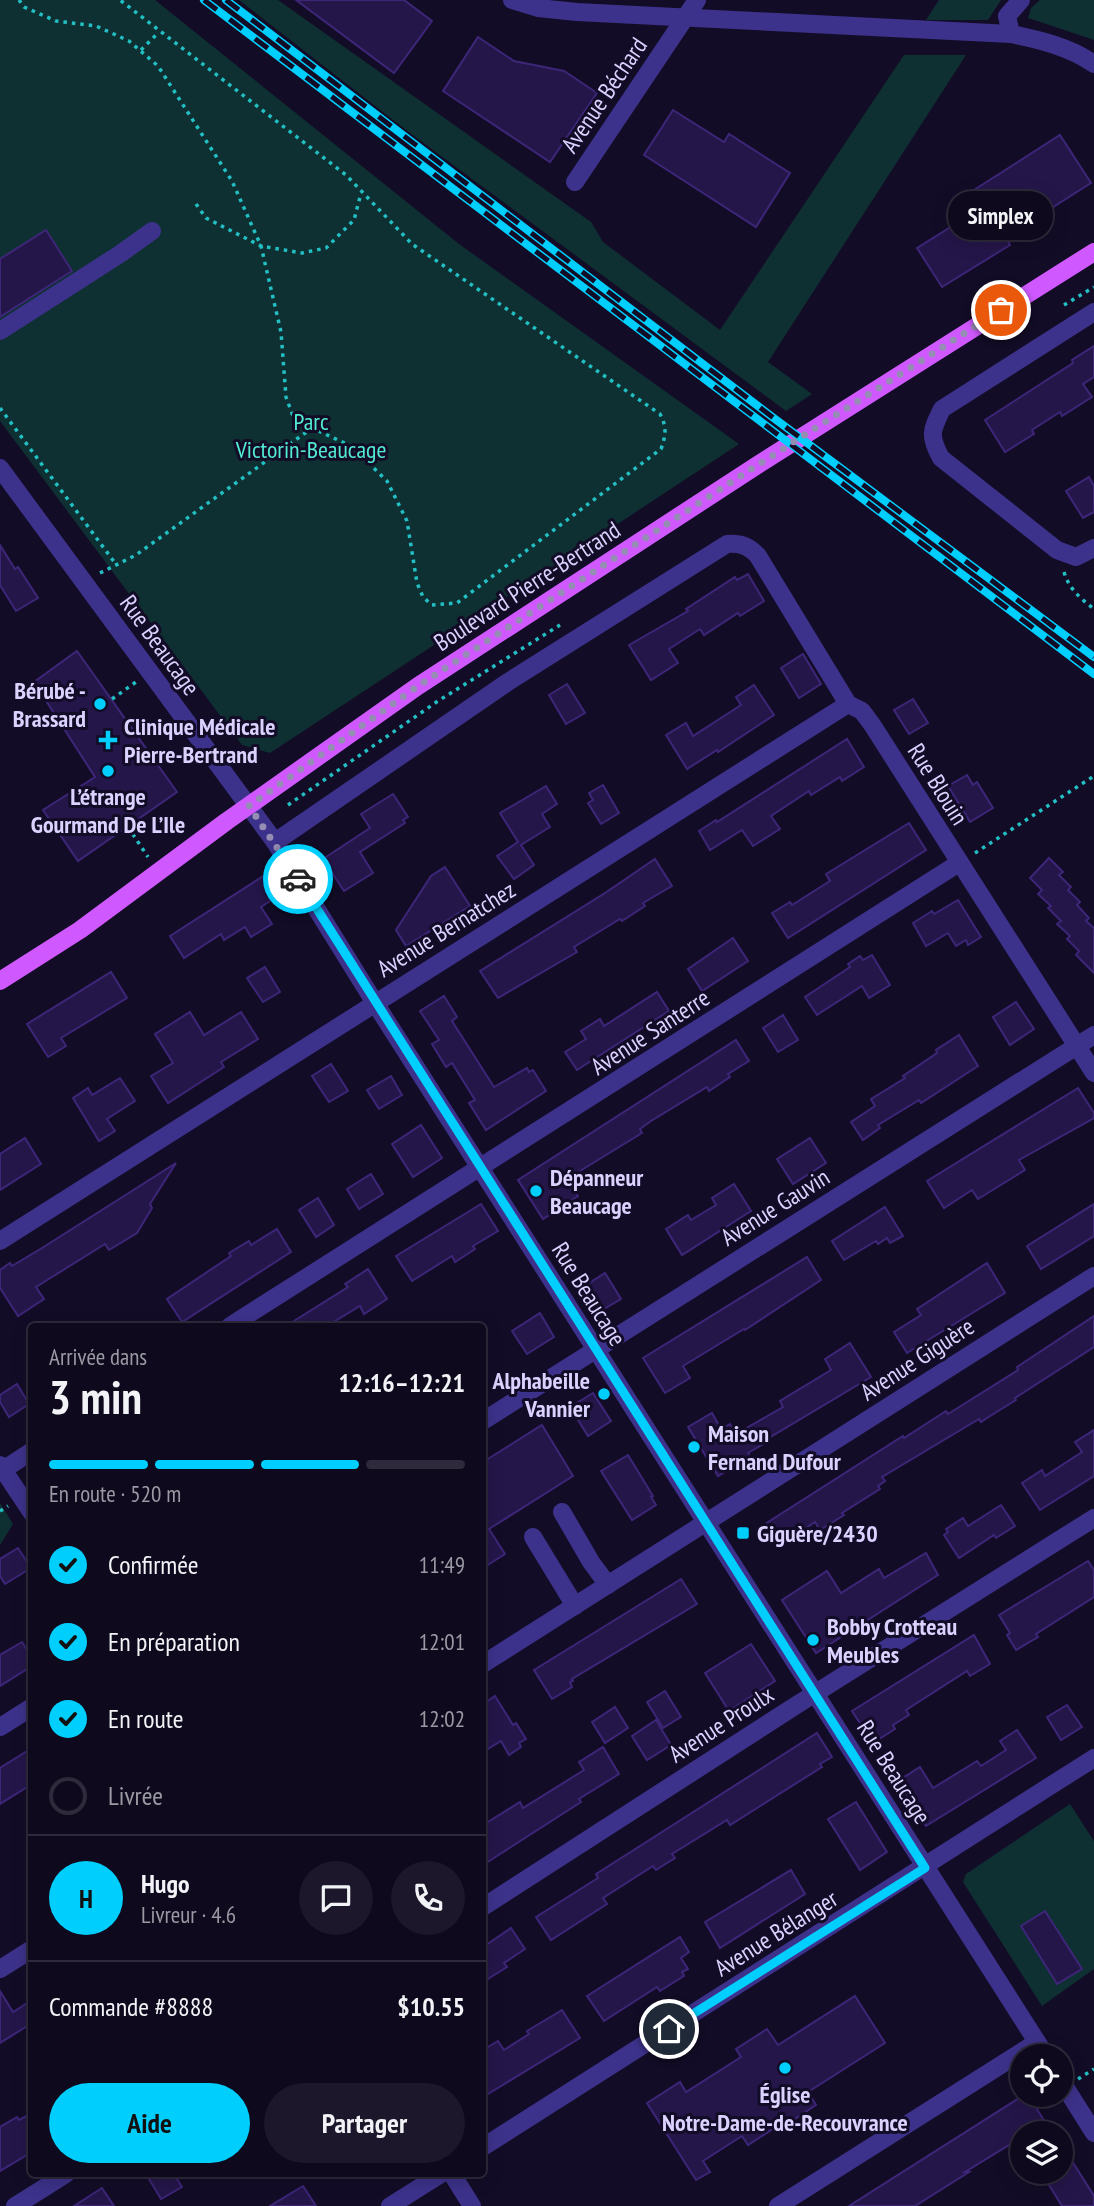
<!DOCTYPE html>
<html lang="fr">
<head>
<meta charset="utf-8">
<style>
	:root { --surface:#0e091d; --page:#1c172a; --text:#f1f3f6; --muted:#9b9aa4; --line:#2e2a3b; --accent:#00cefd }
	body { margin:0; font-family:"PT Sans Narrow",sans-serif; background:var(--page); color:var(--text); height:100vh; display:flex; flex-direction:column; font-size:26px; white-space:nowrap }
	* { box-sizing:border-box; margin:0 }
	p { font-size:23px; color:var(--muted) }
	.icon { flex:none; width:38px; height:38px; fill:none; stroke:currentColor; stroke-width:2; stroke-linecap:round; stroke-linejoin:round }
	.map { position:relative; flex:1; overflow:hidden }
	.panel { position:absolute; left:28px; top:1323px; width:458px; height:854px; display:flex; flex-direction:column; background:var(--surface); border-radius:7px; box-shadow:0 4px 18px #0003,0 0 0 2px var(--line) }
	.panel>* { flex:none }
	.buttons { position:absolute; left:1010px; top:2044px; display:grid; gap:14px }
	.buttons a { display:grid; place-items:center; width:63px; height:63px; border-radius:50%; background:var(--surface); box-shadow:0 4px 18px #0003,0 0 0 2px var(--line); font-size:35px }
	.pin { position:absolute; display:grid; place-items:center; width:60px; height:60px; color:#fff; margin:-30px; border:4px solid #fff; border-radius:50%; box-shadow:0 2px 7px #0007 }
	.courier { position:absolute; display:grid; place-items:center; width:70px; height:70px; margin:-35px; border:5px solid #00cefd; border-radius:50%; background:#fff; color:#222; box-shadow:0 2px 9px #0007 }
	.bubble { position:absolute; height:49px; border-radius:24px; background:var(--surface); box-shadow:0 4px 18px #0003,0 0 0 2px var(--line); font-size:23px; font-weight:700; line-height:49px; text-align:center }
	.head em { font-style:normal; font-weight:700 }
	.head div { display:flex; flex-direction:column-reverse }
	.head { display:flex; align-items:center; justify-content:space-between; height:119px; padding:0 21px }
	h1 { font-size:46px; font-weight:700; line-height:52px }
	.bar { display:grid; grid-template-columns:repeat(4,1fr); gap:10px 7px; align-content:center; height:84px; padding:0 21px }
	.bar i { height:9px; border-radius:5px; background:var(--line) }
	.bar .selected { background:var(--accent) }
	.bar p { grid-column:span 4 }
	.line { display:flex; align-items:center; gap:18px; padding:0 21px; border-top:2px solid var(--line) }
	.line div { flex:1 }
	.round { display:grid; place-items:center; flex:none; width:74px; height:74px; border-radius:37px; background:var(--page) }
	ol { padding:0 21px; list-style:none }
	li { display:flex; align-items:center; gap:21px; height:77px }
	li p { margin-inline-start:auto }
	li .icon { padding:7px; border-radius:50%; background:var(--accent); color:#111; stroke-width:4 }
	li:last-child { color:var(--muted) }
	li i { width:38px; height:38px; border:4px solid var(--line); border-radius:50% }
	.action { display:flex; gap:14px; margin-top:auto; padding:14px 21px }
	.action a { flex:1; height:80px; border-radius:42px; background:var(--accent); color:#111; font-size:28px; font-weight:700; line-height:80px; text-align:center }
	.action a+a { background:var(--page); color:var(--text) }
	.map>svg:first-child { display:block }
	.green { fill:#0f3032 }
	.building { fill:#25164a; stroke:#3d2678; stroke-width:2 }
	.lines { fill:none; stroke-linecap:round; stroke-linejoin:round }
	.path { stroke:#22c0c4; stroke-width:3.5; stroke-dasharray:3.5 5; stroke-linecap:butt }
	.minor { stroke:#3d328b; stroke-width:18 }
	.major { stroke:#cf59ff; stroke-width:18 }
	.rail-casing { stroke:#00cefd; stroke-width:8 }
	.rail { stroke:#130c27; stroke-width:5; stroke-dasharray:16; stroke-linecap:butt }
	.done { stroke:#958db3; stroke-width:7; stroke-dasharray:0 12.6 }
	.route { stroke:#00cefd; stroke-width:9 }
	.poi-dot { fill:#00cefd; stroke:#130c27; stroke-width:2.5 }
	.labels { text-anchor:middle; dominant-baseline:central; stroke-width:6; stroke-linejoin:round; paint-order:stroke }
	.street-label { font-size:24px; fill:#dbd2ff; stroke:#130c27 }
	.park-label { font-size:24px; fill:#51ecd3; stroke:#130c27 }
	.poi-label { font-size:24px; font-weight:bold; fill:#dbd2ff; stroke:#130c27; text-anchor:start }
</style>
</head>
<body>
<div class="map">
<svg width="1094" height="2206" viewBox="0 0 1094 2206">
	<rect width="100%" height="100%" fill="#130c27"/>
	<g class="green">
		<polygon points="0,0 155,0 459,244 739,444 270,753 242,745 0,421"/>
		<polygon points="239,0 278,0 591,222 603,242 720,330 904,55 966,55 768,362 812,394 786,411 406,130"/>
		<polygon points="939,0 1001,0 988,20 926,20"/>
		<polygon points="1040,0 1094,0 1094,40 1028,18 1031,8"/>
		<polygon points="0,1503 13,1524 0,1545"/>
		<polygon points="1070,1804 1094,1841 1094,1969 1042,2006 963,1882 966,1874"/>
	</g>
	<g class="building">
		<polygon points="296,0 404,0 432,21 394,73"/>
		<polygon points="478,37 514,61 564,71 597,93 550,162 443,91"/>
		<polygon points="673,110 724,142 729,134 790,173 756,227 644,155"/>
		<polygon points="1060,135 1091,183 1006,237 1010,245 942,287 917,248 984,206 974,190"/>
		<polygon points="46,230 72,271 0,317 0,259"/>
		<polygon points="1094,346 1094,377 1083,384 1092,397 1062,416 1060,412 1032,430 1034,434 1005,452 985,420 1073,363 1072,360"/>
		<polygon points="1089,477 1094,486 1094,512 1083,518 1066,491"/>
		<polygon points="0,545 15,569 18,567 38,598 16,611 0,585"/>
		<polygon points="748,574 764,601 740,616 738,613 704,635 700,629 669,649 678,663 651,680 629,645 688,611 686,609 735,577 737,580"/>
		<polygon points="77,651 177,792 78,861 43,810 95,777 34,682"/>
		<polygon points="803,654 821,684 799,698 781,668"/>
		<polygon points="567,684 585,713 566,724 549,695"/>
		<polygon points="754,685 774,715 718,752 717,750 687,769 666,735 686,723 693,736 741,705 736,697"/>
		<polygon points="913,699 928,723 909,734 894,710"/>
		<polygon points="847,739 864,767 842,781 840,777 811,795 809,791 771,816 780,829 753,846 742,830 710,850 699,831 716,820 717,822"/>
		<polygon points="967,775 973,785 977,782 993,808 970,822 948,786"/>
		<polygon points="603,785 619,813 601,824 588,803 593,800 589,793"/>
		<polygon points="546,786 557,804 542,814 550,827 521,845 534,865 514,879 497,856 518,842 500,813"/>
		<polygon points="393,794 408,817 403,820 405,823 360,852 373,873 344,891 323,859 370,828 361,814"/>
		<polygon points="909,823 926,850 788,938 772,913 790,902 792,905 830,881 826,874"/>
		<polygon points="1049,858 1063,872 1059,875 1071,887 1068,890 1080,902 1077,905 1089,918 1086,921 1094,928 1094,973 1076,955 1079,951 1067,939 1070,936 1057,924 1061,921 1048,908 1051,906 1038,894 1042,890 1030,878"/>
		<polygon points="655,859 672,886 643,903 645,906 622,921 620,919 574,947 577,952 498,998 480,971 605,893"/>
		<polygon points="445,867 470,906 406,946 396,930 431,876"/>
		<polygon points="268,873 281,894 261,907 272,924 251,937 245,927 224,940 221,934 184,958 170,936"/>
		<polygon points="958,900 981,937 968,945 966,940 956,946 948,933 926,946 913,923 932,911 934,914"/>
		<polygon points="733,938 748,961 702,991 688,969"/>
		<polygon points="872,955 890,985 869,998 862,986 817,1015 805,997 850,967 848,964 860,956 863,960"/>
		<polygon points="265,967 280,992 263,1002 247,978"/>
		<polygon points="111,972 127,998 61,1038 66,1046 48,1057 27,1024"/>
		<polygon points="657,992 669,1011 577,1070 565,1052 586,1039 581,1031 600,1019 604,1026"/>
		<polygon points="444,996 457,1017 452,1021 494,1087 527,1068 529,1072 533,1070 546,1091 486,1130 469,1103 475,1100 452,1063 446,1067 432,1044 439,1040 420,1011"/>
		<polygon points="1016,1002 1034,1029 1010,1045 993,1017"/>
		<polygon points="190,1012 204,1035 241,1012 258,1039 221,1062 224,1067 168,1103 151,1076 173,1063 155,1034"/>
		<polygon points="783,1015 798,1040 778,1052 763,1028"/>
		<polygon points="959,1035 978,1066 921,1103 919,1100 878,1125 880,1128 863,1140 851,1122 875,1106 871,1099 905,1078 903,1076 937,1053 936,1050"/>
		<polygon points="736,1040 749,1061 728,1074 730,1077 709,1091 707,1087 651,1121 640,1129 642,1133 567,1179 578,1196 543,1219 518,1180"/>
		<polygon points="331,1064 348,1091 329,1102 312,1076"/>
		<polygon points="391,1076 402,1095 379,1109 367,1090"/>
		<polygon points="120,1078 135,1101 107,1119 115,1131 99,1141 73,1098 88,1088 92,1095"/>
		<polygon points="1078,1088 1094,1113 1094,1118 1019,1160 1025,1170 978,1199 972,1190 944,1208 927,1181"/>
		<polygon points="421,1125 442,1158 413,1177 392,1144"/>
		<polygon points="25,1138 41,1164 0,1190 0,1154"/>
		<polygon points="810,1138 826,1163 793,1184 777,1159"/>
		<polygon points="176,1163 150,1204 152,1208 137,1233 109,1250 105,1244 36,1287 44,1299 18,1316 0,1288 0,1270 10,1263 12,1266 42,1248"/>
		<polygon points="371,1174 383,1194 359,1209 347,1189"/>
		<polygon points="734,1184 751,1211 682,1255 666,1229 688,1215 691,1220 716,1205 712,1198"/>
		<polygon points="318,1198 334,1225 316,1237 299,1210"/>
		<polygon points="481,1204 498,1231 473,1246 475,1249 455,1262 452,1256 412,1281 396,1256"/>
		<polygon points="1094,1204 1094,1236 1041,1269 1027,1246"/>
		<polygon points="885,1207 903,1236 890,1243 887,1238 878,1244 876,1241 844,1260 832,1241"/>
		<polygon points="277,1229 291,1252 182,1322 167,1299 231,1256 229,1253 249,1241 251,1245"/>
		<polygon points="807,1257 821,1280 745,1330 744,1329 683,1366 690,1378 665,1393 643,1358"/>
		<polygon points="987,1263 1005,1293 907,1353 894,1332 921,1315 917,1309"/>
		<polygon points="368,1269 387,1299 364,1314 360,1306 327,1326 286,1326 348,1287 345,1284"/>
		<polygon points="605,1273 621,1299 599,1312 583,1287"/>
		<polygon points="540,1313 554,1337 527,1354 512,1331"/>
		<polygon points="1094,1316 1094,1347 1015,1398 1016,1400 987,1418 981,1422 979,1419 882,1477 885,1481 878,1486 880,1489 842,1513 844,1515 820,1530 815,1522 780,1546 765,1524 903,1436 904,1438 946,1411 948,1414 1018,1370 1017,1367"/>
		<polygon points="850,1343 871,1377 769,1438 770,1440 748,1453 750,1456 718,1476 688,1427 712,1413 721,1429 730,1424 736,1434 783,1407 780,1401 831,1370 825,1359"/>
		<polygon points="17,1384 29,1404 9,1417 0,1402 0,1395"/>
		<polygon points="593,1393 611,1421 588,1436 570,1407"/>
		<polygon points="542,1425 573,1476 489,1529 505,1554 483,1568 483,1462"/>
		<polygon points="1094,1430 1094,1476 1040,1510 1022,1483 1042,1470 1045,1476 1082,1452 1075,1442"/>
		<polygon points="628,1455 653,1496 651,1497 656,1505 632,1520 601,1471"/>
		<polygon points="1001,1505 1015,1526 996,1538 994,1535 959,1558 944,1535 948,1532 946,1529 963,1518 968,1526"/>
		<polygon points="18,1548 31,1568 5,1584 0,1576 0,1559"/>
		<polygon points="926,1553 938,1575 816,1653 782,1600 827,1571 841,1593 879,1569 884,1578"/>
		<polygon points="1088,1561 1094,1570 1094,1597 1036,1634 1038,1637 1016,1650 1007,1635 1010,1633 999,1615"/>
		<polygon points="681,1579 697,1604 572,1679 573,1681 570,1682 572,1687 552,1699 534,1670"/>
		<polygon points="974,1635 990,1664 970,1676 967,1671 906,1710 909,1715 893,1725 895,1729 873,1743 852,1711"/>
		<polygon points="22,1642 32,1658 32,1666 0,1686 0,1655"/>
		<polygon points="751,1644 775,1681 729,1711 705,1673"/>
		<polygon points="665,1691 681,1717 663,1728 647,1702"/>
		<polygon points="495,1696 513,1725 516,1723 526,1739 519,1743 521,1747 509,1755 501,1741 483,1752 483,1704"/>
		<polygon points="1067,1705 1082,1727 1061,1740 1047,1717"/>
		<polygon points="615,1707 628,1728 605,1743 592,1722"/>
		<polygon points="656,1720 671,1745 647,1760 632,1736"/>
		<polygon points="1017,1730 1036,1758 926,1826 898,1781 920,1767 933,1788 977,1761 981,1766 1006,1750 1000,1741"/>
		<polygon points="817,1733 832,1757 820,1764 822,1767 730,1825 727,1820 672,1854 675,1858 656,1870 653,1866 603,1898 607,1904 551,1940 536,1917 598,1878 596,1874 640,1846"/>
		<polygon points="603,1747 619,1774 579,1799 581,1802 483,1865 483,1825 520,1802 523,1808 584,1770 579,1762"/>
		<polygon points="32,1748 32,1784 0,1804 0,1768"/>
		<polygon points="856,1802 887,1852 860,1870 828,1819"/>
		<polygon points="791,1870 805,1894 720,1948 705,1922"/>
		<polygon points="1045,1911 1082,1969 1057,1984 1021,1926"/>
		<polygon points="511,1928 525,1949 504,1963 507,1967 483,1982 483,1947"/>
		<polygon points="680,1937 689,1952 681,1958 688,1969 682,1972 684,1976 660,1991 657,1987 604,2021 587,1996"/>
		<polygon points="0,1991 13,2012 32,2000 32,2023 0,2043"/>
		<polygon points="855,1996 885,2043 808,2092 816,2105 784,2126 782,2123 748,2145 742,2136 703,2161 710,2172 696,2180 647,2103 680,2082 686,2092 741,2057 736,2049 767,2029 778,2045"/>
		<polygon points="562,2010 580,2038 483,2097 483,2050 498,2041 504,2050 529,2034 527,2031"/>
		<polygon points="1024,2095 1028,2095 1045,2122 1028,2133 1022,2133 1022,2137 965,2172 969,2172 915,2206 849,2206"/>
		<polygon points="32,2113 32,2152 0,2171 0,2127 17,2117 19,2120"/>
		<polygon points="1060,2142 1094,2196 1094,2206 1062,2206 1041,2172 1060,2172"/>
		<polygon points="146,2174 174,2174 182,2187 161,2199"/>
		<polygon points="303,2186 316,2206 270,2206"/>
		<polygon points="102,2188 114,2206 74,2206"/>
	</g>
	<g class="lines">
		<g class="path">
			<path d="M19,0l5,7 32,14 40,5 33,15 29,25 74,115 29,65 20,86 5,65 7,19 19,12 39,18 36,35 20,40 10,62 6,14 9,8 25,-2 204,-154c5,-14 6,-22 -1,-35l-248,-170 -66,-69 -226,-175"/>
			<polyline points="141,50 159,32"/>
			<polyline points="196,204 206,218 261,246 302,253 326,248 354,220 361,193"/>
			<polyline points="1064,305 1094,287"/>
			<polyline points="0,408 115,563"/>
			<path d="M1064,572c5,17 16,26 30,37"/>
			<polyline points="100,573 136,555 312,428"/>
			<polyline points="112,699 136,682"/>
			<polyline points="288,805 438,701 560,625"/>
			<polyline points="128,827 148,857"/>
			<polyline points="975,853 1094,776"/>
			<polyline points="0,1511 8,1506"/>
			<polyline points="1078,2079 1094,2069"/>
		</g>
		<g class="minor">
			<path d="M512,0l26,8 39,4 434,22c29,6 59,13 83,30"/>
			<polyline points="1011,34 1007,16 1021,0"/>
			<polyline points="575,182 697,0"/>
			<path d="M1094,312l-152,97c-11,22 -13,27 -1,49l116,92 19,7 18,-9"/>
			<polyline points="0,331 120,254 152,231"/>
			<polyline points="0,468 275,842 375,1003 1046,2056"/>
			<path d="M275,842l233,-160 219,-138c14,-1 22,2 31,12l90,148 14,7 11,15 221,347"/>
			<polyline points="0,1241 848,704"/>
			<polyline points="230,1326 959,863"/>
			<polyline points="483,1421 1094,1035"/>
			<polyline points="0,1465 32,1513"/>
			<polyline points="3,1470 32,1451"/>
			<polyline points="562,1512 591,1562 608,1585"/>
			<polyline points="533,1537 575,1606"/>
			<polyline points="483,1664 1094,1276"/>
			<polyline points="0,1727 32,1707"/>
			<polyline points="483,1907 795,1706 1094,1518"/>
			<polyline points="0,1969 32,1949"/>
			<polyline points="1060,2079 1094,2133"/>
			<polyline points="483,2147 1094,1758"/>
			<polyline points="452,2174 472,2206"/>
			<polyline points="15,2206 66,2174"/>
			<polyline points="390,2206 441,2174"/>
			<polyline points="778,2206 1037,2042"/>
		</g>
		<polyline class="major" points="0,981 80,930 227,821 418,686 756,466 1094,252"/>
		<defs>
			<g id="rail">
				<polyline points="204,0 1094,674"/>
				<polyline points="226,0 771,416 1094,657"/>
			</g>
		</defs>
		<use href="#rail" class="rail-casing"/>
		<use href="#rail" class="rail"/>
	</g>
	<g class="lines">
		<polyline class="done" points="298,879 249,806 418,686 756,466 1001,310"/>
		<polyline class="route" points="298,879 925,1868 669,2029"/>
	</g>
	<g class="poi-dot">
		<circle cx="100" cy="704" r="7"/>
		<path d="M104.5 729.5h7v7h7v7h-7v7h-7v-7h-7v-7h7z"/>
		<circle cx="108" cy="771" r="7"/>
		<circle cx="536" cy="1191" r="7"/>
		<circle cx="604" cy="1394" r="7"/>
		<circle cx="694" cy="1447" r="7"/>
		<rect x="736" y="1526" width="14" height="14" rx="3.5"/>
		<circle cx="813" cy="1640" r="7"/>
		<circle cx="785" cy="2068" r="7"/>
	</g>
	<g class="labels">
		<g class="street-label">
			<text transform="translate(604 95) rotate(-56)">Avenue Béchard</text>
			<text transform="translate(527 586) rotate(-33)">Boulevard Pierre-Bertrand</text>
			<text transform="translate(160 645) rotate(54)">Rue Beaucage</text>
			<text transform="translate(938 784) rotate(58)">Rue Blouin</text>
			<text transform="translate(446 929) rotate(-32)">Avenue Bernatchez</text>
			<text transform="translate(650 1032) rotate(-33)">Avenue Santerre</text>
			<text transform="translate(775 1207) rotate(-32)">Avenue Gauvin</text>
			<text transform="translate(589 1294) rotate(58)">Rue Beaucage</text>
			<text transform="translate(917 1359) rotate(-33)">Avenue Giguère</text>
			<text transform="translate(721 1724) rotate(-33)">Avenue Proulx</text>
			<text transform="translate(894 1772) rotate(58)">Rue Beaucage</text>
			<text transform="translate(776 1933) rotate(-32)">Avenue Bélanger</text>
		</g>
		<g class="park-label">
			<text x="311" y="421">Parc<tspan x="311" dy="28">Victorin-Beaucage</tspan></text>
		</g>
		<g class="poi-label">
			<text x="86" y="690" text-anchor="end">Bérubé -<tspan x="86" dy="28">Brassard</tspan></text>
			<text x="124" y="726">Clinique Médicale<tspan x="124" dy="28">Pierre-Bertrand</tspan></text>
			<text x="108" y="796" text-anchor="middle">L’étrange<tspan x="108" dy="28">Gourmand De L’Ile</tspan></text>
			<text x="550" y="1177">Dépanneur<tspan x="550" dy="28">Beaucage</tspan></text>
			<text x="590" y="1380" text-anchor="end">Alphabeille<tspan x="590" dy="28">Vannier</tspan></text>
			<text x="708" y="1433">Maison<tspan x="708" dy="28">Fernand Dufour</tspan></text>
			<text x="757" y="1533">Giguère/2430</text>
			<text x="827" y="1626">Bobby Crotteau<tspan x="827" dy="28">Meubles</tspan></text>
			<text x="785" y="2094" text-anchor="middle">Église<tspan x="785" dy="28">Notre-Dame-de-Recouvrance</tspan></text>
		</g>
	</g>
</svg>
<div class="buttons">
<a><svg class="icon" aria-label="locate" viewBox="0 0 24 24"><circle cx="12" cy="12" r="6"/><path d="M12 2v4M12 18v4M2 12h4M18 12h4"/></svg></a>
<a><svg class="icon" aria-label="layers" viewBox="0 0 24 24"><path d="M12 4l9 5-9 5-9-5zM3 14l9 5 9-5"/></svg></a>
</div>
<div class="pin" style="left:1001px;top:310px;background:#ea580c"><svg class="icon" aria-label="bag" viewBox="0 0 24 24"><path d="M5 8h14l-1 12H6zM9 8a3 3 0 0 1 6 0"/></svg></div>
<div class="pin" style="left:669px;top:2029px;background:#1f2937"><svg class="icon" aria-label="home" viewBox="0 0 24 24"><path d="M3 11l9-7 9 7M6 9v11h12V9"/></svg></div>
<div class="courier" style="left:298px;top:879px"><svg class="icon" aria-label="car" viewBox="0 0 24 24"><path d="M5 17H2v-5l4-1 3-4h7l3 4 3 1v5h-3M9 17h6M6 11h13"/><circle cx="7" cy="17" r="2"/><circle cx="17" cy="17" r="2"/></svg></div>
<div class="bubble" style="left:948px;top:191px;width:105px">Simplex</div>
<section class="panel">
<div class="head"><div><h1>3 min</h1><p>Arrivée dans</p></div><em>12:16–12:21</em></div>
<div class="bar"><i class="selected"></i><i class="selected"></i><i class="selected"></i><i></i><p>En route · 520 m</p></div>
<ol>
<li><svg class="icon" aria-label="check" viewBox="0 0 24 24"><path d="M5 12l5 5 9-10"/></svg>Confirmée<p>11:49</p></li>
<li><svg class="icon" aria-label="check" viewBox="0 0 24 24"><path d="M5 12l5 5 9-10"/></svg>En préparation<p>12:01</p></li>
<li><svg class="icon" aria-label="check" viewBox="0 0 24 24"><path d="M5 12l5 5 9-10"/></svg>En route<p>12:02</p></li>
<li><i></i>Livrée</li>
</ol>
<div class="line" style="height:126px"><b class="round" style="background:var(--accent);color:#111">H</b><div><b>Hugo</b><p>Livreur · 4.6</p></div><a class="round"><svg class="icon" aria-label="chat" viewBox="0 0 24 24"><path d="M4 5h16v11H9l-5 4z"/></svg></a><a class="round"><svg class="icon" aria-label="phone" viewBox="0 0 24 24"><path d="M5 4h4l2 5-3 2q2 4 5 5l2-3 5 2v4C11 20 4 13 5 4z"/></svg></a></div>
<div class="line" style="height:91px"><div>Commande #8888</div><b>$10.55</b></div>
<div class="action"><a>Aide</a><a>Partager</a></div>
</section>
</div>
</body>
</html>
